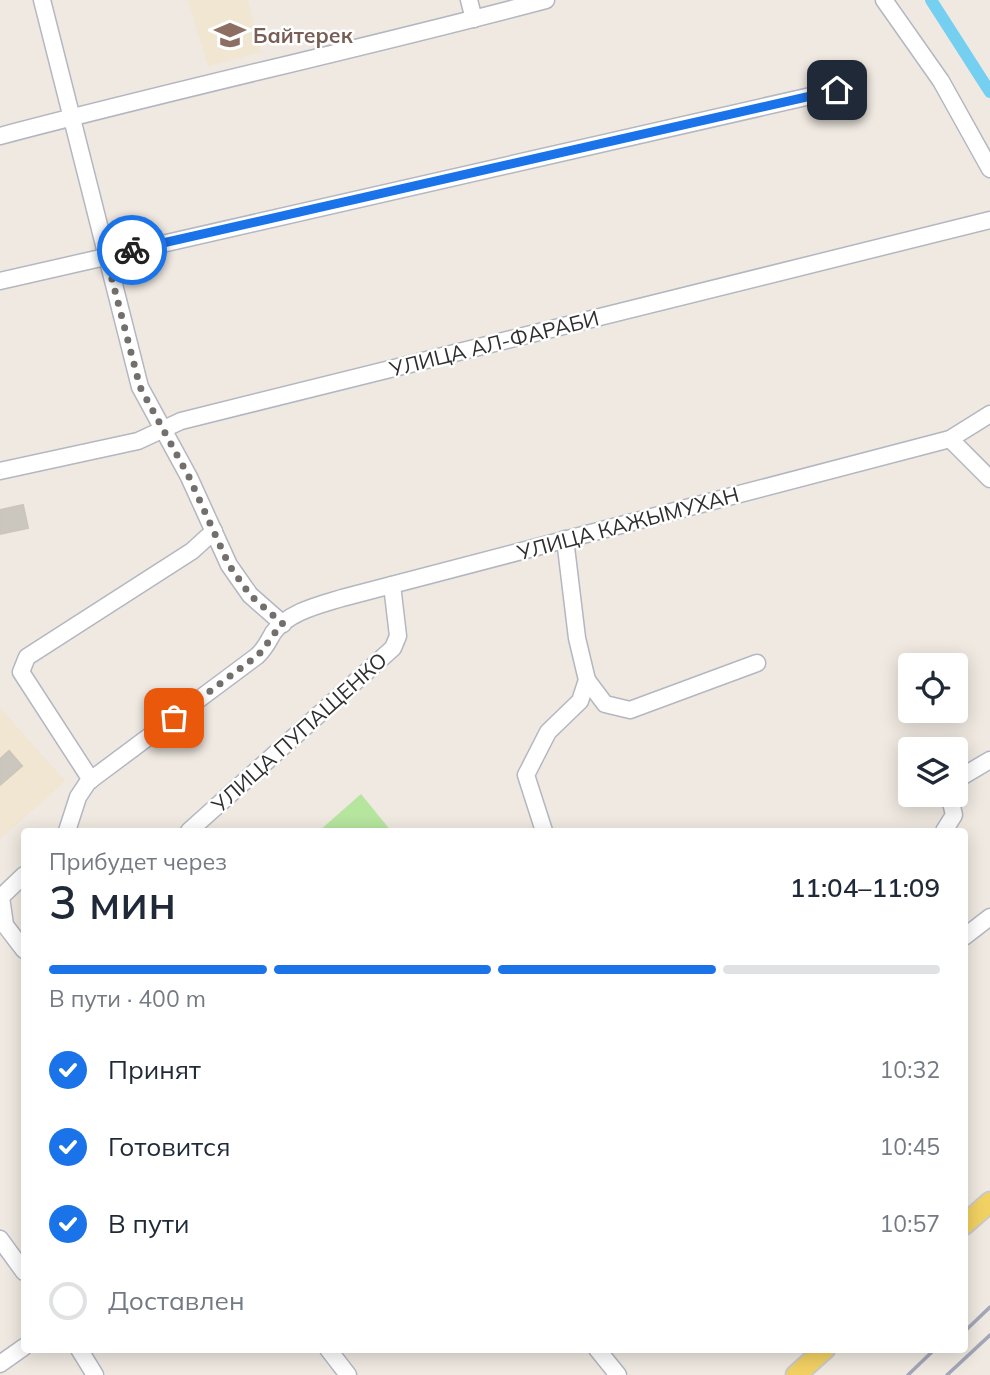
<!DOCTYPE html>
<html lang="ru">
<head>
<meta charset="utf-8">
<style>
	:root { --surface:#fff; --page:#f6f6f7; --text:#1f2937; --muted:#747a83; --line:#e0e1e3; --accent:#1a73e8 }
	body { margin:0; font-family:Mulish,sans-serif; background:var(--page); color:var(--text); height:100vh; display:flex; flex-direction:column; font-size:26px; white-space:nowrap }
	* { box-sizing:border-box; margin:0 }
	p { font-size:23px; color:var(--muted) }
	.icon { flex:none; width:38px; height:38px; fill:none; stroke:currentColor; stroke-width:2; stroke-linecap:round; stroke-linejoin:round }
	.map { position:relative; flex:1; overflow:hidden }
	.sheet { position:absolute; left:21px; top:828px; width:947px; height:525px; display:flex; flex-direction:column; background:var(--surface); border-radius:7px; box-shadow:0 4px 18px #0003 }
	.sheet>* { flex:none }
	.fabs { position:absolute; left:898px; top:653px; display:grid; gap:14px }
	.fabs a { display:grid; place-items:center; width:70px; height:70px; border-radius:7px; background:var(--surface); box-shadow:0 4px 18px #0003; font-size:35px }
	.pin { position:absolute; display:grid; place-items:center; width:60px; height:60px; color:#fff; margin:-30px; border-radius:14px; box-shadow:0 4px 10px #0006 }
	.courier { position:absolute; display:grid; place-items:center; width:70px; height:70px; margin:-35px; border:5px solid #1a73e8; border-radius:50%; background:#fff; color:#222; box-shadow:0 2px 9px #0007 }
	.overview em { font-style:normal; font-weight:600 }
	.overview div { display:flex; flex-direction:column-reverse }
	.overview { display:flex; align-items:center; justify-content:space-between; height:119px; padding:0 28px }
	h1 { font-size:46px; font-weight:600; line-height:52px }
	.bar { display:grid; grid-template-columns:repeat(4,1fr); gap:10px 7px; align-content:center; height:84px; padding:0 28px }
	.bar i { height:9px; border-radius:5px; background:var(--line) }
	.bar .on { background:var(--accent) }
	.bar p { grid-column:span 4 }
	ol { padding:0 28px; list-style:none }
	li { display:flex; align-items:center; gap:21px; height:77px }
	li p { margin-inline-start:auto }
	li .icon { padding:7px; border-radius:50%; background:var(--accent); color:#fff; stroke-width:4 }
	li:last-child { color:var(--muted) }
	li i { width:38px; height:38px; border:4px solid var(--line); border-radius:50% }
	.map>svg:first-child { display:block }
	.education { fill:#f0e6d1 }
	.green { fill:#b6e59e }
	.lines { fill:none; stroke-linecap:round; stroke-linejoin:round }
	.canal { stroke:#75cff0; stroke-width:12 }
	.building { fill:#cbc7bf; stroke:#cbc5ba; stroke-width:2 }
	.minor-casing { stroke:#b4b7c1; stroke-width:19 }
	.major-casing { stroke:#c9c9c9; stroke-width:23 }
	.minor { stroke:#fff; stroke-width:16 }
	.major { stroke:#f2d163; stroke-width:19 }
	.rail { stroke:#a3a6b8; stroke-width:3.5 }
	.done { stroke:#726f6d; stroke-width:7; stroke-dasharray:0 12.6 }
	.route { stroke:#1a73e8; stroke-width:9 }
	.labels { text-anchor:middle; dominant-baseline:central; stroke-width:5; stroke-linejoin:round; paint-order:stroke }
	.education-label { font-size:21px; font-weight:bold; fill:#785e54; stroke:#fff; text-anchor:start }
	.street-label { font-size:21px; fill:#2e2e2e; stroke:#fff }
</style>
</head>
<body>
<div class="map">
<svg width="990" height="1375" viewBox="0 0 990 1375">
	<rect width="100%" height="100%" fill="#efe9e1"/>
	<g class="education">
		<polygon points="188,0 248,0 261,52 208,66"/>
		<polygon points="0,708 65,781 0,839"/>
	</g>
	<polygon class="green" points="361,794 391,831 319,831"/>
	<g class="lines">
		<polyline class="canal" points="931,0 990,92"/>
	</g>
	<g class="building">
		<polygon points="23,505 28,528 0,534 0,510"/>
		<polygon points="9,751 22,766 0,785 0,759"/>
	</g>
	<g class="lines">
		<defs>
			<g id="minor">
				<polyline points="42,0 140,387 189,477 229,565 250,595 283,624"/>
				<polyline points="469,0 474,19"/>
				<polyline points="884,0 941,81 990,169"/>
				<path d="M0,136c181,-48 365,-88 546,-136"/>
				<polyline points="0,281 837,90"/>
				<polyline points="950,439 990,479"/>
				<polyline points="0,471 138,441 181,421 990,220"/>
				<polyline points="587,680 605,704 630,710 757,663"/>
				<polyline points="91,780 21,672 27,657 192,551 214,531"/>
				<polyline points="956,780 990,760"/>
				<path d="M67,831l11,-34 10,-15 169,-126c8,-7 11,-14 16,-23 15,-21 46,-28 69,-35l608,-159 40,-25"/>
				<polyline points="189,831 393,648 398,636 392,585"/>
				<polyline points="544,831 526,775 548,732 580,701 587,680 577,638 565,539"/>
				<polyline points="944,831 954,815 949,794"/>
				<polyline points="24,875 1,897 5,925 24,950"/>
				<polyline points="964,937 990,917"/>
				<polyline points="0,1239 24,1272"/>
				<polyline points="79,1349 95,1375"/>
				<polyline points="328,1349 348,1375"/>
				<polyline points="597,1349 618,1375"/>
				<polyline points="0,1364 24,1347"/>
			</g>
			<g id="major">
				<polyline points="964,1225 990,1202"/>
				<polyline points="796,1375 825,1349"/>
			</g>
		</defs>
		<use href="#minor" class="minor-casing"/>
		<use href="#major" class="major-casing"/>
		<use href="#minor" class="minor"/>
		<use href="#major" class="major"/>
		<g class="rail">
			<polyline points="964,1332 990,1307"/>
			<polyline points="908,1375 935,1349"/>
			<polyline points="947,1375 990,1335"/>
		</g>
	</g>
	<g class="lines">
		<path class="done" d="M132,250l-26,6 34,131 49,90 40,88 21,30 33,29c-11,10 -16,22 -26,32l-83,62"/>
		<polyline class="route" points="132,250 837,90"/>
	</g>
	<defs>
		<symbol id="school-bare" viewBox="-9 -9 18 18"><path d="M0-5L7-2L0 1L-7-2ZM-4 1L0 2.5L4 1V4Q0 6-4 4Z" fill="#8d6e63" stroke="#fff" stroke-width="2.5" paint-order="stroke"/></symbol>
	</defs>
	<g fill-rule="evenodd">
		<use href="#school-bare" x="208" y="13" width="44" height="44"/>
	</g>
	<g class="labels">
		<g class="education-label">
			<text x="253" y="35">Байтерек</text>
		</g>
		<g class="street-label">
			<text transform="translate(494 343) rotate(-14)">УЛИЦА АЛ-ФАРАБИ</text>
			<text transform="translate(628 523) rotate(-15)">УЛИЦА КАЖЫМУХАН</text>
			<text transform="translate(299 732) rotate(-42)">УЛИЦА ПУПАЩЕНКО</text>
		</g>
	</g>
</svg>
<div class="fabs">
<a><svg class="icon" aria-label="locate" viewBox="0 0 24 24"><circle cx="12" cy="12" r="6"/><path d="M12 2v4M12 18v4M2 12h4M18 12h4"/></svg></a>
<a><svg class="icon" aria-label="layers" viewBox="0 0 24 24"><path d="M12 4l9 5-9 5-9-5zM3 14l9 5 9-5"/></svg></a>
</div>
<div class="pin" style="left:174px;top:718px;background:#ea580c"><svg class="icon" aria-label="bag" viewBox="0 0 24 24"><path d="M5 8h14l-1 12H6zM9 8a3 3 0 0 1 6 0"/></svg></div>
<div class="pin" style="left:837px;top:90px;background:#1f2937"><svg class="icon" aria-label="home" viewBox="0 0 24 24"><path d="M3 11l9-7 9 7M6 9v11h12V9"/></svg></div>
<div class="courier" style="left:132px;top:250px"><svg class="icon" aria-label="bike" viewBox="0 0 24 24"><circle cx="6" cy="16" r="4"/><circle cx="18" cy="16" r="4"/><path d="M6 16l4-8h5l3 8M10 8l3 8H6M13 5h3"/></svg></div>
<section class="sheet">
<div class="overview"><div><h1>3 мин</h1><p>Прибудет через</p></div><em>11:04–11:09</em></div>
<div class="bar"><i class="on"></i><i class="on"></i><i class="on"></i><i></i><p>В пути · 400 m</p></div>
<ol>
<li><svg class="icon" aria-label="check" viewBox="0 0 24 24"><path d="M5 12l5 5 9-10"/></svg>Принят<p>10:32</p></li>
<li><svg class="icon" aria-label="check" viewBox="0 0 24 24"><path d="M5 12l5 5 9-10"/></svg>Готовится<p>10:45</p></li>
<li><svg class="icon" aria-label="check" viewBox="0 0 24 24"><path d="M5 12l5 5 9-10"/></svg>В пути<p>10:57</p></li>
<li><i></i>Доставлен</li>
</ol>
</section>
</div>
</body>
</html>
